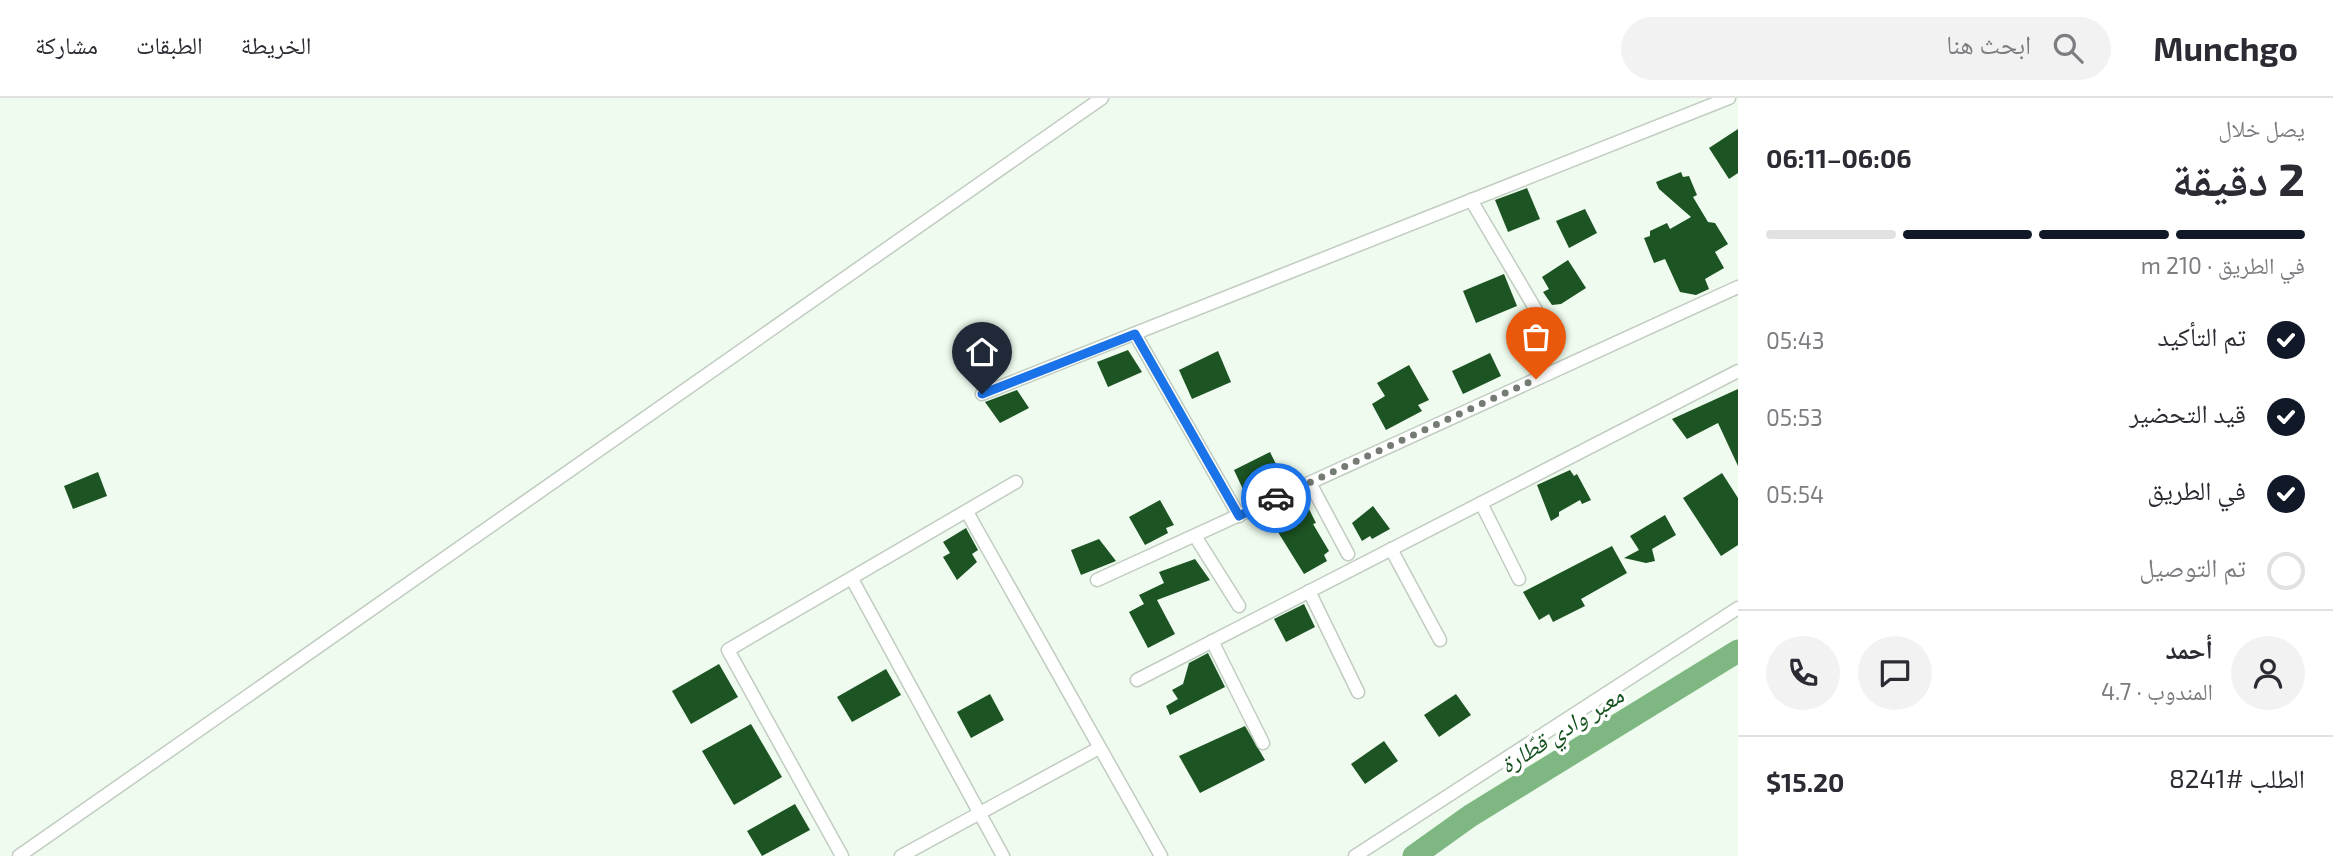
<!DOCTYPE html>
<html lang="ar">
<head>
<meta charset="utf-8">
<style>
	:root { --surface:#fff; --page:#f2f2f3; --text:#2b2b33; --muted:#7c7c81; --line:#e1e1e2; --accent:#111827 }
	body { margin:0; font-family:"Exo 2","Noto Naskh Arabic",sans-serif; background:var(--page); color:var(--text); direction:rtl; height:100vh; display:flex; flex-direction:column; font-size:26px; white-space:nowrap }
	* { box-sizing:border-box; margin:0 }
	p { font-size:23px; color:var(--muted) }
	.icon { flex:none; width:38px; height:38px; fill:none; stroke:currentColor; stroke-width:2; stroke-linecap:round; stroke-linejoin:round }
	.map { position:relative; flex:1; overflow:hidden; direction:ltr }
	.details { display:flex; flex-direction:column; background:var(--surface); width:595px }
	.details>* { flex:none }
	.pin { position:absolute; display:grid; place-items:center; width:60px; height:60px; color:#fff; margin:-72px -30px; border-radius:50% 50% 50% 0; rotate:-45deg; box-shadow:0 0 7px #0007 }
	.pin .icon { rotate:45deg }
	.courier { position:absolute; display:grid; place-items:center; width:70px; height:70px; margin:-35px; border:5px solid #1a73e8; border-radius:50%; background:#fff; color:#222; box-shadow:0 2px 9px #0007 }
	.overview em { font-style:normal; font-weight:700 }
	.overview div { display:flex; flex-direction:column-reverse }
	.overview { display:flex; align-items:center; justify-content:space-between; height:119px; padding:0 28px }
	h1 { font-size:46px; font-weight:700; line-height:52px }
	.bar { display:grid; grid-template-columns:repeat(4,1fr); gap:10px 7px; align-content:center; height:84px; padding:0 28px }
	.bar i { height:9px; border-radius:5px; background:var(--line) }
	.bar .current { background:var(--accent) }
	.bar p { grid-column:span 4 }
	.line { display:flex; align-items:center; gap:18px; padding:0 28px; border-top:2px solid var(--line) }
	.line div { flex:1 }
	.round { display:grid; place-items:center; flex:none; width:74px; height:74px; border-radius:37px; background:var(--page) }
	ol { padding:0 28px; list-style:none }
	li { display:flex; align-items:center; gap:21px; height:77px }
	li p { margin-inline-start:auto }
	li .icon { padding:7px; border-radius:50%; background:var(--accent); color:#fff; stroke-width:4 }
	li:last-child { color:var(--muted) }
	li i { width:38px; height:38px; border:4px solid var(--line); border-radius:50% }
	header { display:flex; align-items:center; gap:42px; box-sizing:border-box; height:98px; padding:0 35px; background:var(--surface); border-bottom:2px solid var(--line) }
	header strong { font-size:33px }
	nav { display:flex; gap:38px; margin-inline-start:auto; font-size:24px }
	.search { width:490px; height:63px; background:var(--page); display:flex; align-items:center; gap:18px; box-sizing:border-box; padding:0 24px; border-radius:38px; color:var(--muted); font-size:26px }
	main { display:flex; flex:1; min-height:0 }
	.map>svg:first-child { display:block }
	.lines { fill:none; stroke-linecap:round; stroke-linejoin:round }
	.river { stroke:#7eb781; stroke-width:23 }
	.building { fill:#1c5423 }
	.minor-casing { stroke:#c0cdc0; stroke-width:15 }
	.minor { stroke:#fff; stroke-width:12 }
	.done { stroke:#737b73; stroke-width:7; stroke-dasharray:0 12.6 }
	.route { stroke:#1a73e8; stroke-width:9 }
	.labels { text-anchor:middle; dominant-baseline:central; stroke-width:7; stroke-linejoin:round; paint-order:stroke }
	.water-label { font-size:24px; font-style:italic; fill:#15521e; stroke:#fff }
</style>
</head>
<body>
<header>
<strong>Munchgo</strong>
<div class="search"><svg class="icon" aria-label="search" viewBox="0 0 24 24"><circle cx="10" cy="10" r="6"/><path d="M15 15l6 6"/></svg>ابحث هنا</div>
<nav><a>الخريطة</a><a>الطبقات</a><a>مشاركة</a></nav>
</header>
<main>
<section class="details">
<div class="overview"><div><h1>2 دقيقة</h1><p>يصل خلال</p></div><em>06:06–06:11</em></div>
<div class="bar"><i class="current"></i><i class="current"></i><i class="current"></i><i></i><p>في الطريق · 210 m</p></div>
<ol>
<li><svg class="icon" aria-label="check" viewBox="0 0 24 24"><path d="M5 12l5 5 9-10"/></svg>تم التأكيد<p>05:43</p></li>
<li><svg class="icon" aria-label="check" viewBox="0 0 24 24"><path d="M5 12l5 5 9-10"/></svg>قيد التحضير<p>05:53</p></li>
<li><svg class="icon" aria-label="check" viewBox="0 0 24 24"><path d="M5 12l5 5 9-10"/></svg>في الطريق<p>05:54</p></li>
<li><i></i>تم التوصيل</li>
</ol>
<div class="line" style="height:126px"><a class="round"><svg class="icon" aria-label="person" viewBox="0 0 24 24"><circle cx="12" cy="8" r="4"/><path d="M4 21q1-7 8-7t8 7"/></svg></a><div><b>أحمد</b><p>المندوب · 4.7</p></div><a class="round"><svg class="icon" aria-label="chat" viewBox="0 0 24 24"><path d="M4 5h16v11H9l-5 4z"/></svg></a><a class="round"><svg class="icon" aria-label="phone" viewBox="0 0 24 24"><path d="M5 4h4l2 5-3 2q2 4 5 5l2-3 5 2v4C11 20 4 13 5 4z"/></svg></a></div>
<div class="line" style="height:91px"><div>الطلب #8241</div><b>$15.20</b></div>
</section>
<div class="map">
<svg width="1738" height="758" viewBox="0 0 1738 758">
	<rect width="100%" height="100%" fill="#eefbee"/>
	<g class="lines">
		<polyline class="river" points="1414,758 1470,718 1738,553"/>
	</g>
	<g class="building">
		<polygon points="1738,31 1738,75 1729,81 1709,50"/>
		<polygon points="1681,74 1683,79 1689,78 1697,97 1693,99 1708,124 1715,125 1728,146 1715,154 1724,170 1705,181 1709,191 1696,197 1680,194 1665,161 1654,165 1644,140 1650,138 1650,133 1667,125 1670,131 1691,119 1659,91 1656,84"/>
		<polygon points="1527,90 1540,121 1508,134 1495,102"/>
		<polygon points="1585,111 1597,135 1569,150 1556,123"/>
		<polygon points="1568,162 1586,190 1561,206 1552,207 1543,194 1549,191 1542,179"/>
		<polygon points="1504,176 1517,208 1476,225 1463,193"/>
		<polygon points="1128,252 1142,274 1108,289 1097,264"/>
		<polygon points="1218,253 1231,284 1192,301 1179,272"/>
		<polygon points="1490,255 1501,278 1463,296 1452,273"/>
		<polygon points="1409,267 1429,302 1418,307 1422,313 1386,332 1372,306 1385,298 1377,285"/>
		<polygon points="1738,291 1738,368 1718,325 1687,341 1672,321"/>
		<polygon points="1017,292 1029,310 1000,325 985,304"/>
		<polygon points="1270,354 1285,384 1263,394 1261,391 1246,398 1234,372"/>
		<polygon points="1570,372 1574,378 1577,376 1591,402 1582,406 1580,402 1559,414 1559,418 1551,423 1537,387"/>
		<polygon points="98,374 107,398 73,411 64,388"/>
		<polygon points="1722,375 1738,400 1738,447 1721,458 1683,400"/>
		<polygon points="1303,399 1316,425 1313,426 1329,453 1324,457 1327,463 1304,476 1268,418"/>
		<polygon points="1160,402 1174,427 1166,430 1168,435 1145,447 1129,419"/>
		<polygon points="1373,408 1390,431 1372,441 1370,438 1362,443 1352,425"/>
		<polygon points="1665,417 1676,437 1652,451 1655,463 1646,465 1624,460 1639,452 1630,438"/>
		<polygon points="966,430 978,452 972,456 977,464 957,482 943,459 950,455 943,444"/>
		<polygon points="1099,441 1116,463 1081,477 1071,452"/>
		<polygon points="1612,448 1627,475 1581,501 1585,508 1553,524 1549,516 1539,522 1523,494"/>
		<polygon points="1195,461 1210,482 1157,502 1175,536 1148,550 1129,514 1144,506 1139,497 1164,485 1159,474"/>
		<polygon points="1304,506 1315,529 1286,544 1274,521"/>
		<polygon points="1208,555 1225,589 1170,617 1166,608 1178,601 1172,592 1183,586 1189,565"/>
		<polygon points="719,566 738,599 691,626 672,593"/>
		<polygon points="886,571 901,597 852,624 837,599"/>
		<polygon points="990,596 1004,622 971,640 957,614"/>
		<polygon points="1456,596 1471,617 1439,639 1424,617"/>
		<polygon points="751,626 782,679 734,707 702,653"/>
		<polygon points="1245,628 1265,662 1200,695 1179,658"/>
		<polygon points="1384,643 1398,663 1365,686 1351,666"/>
		<polygon points="795,706 810,732 762,758 747,733"/>
	</g>
	<g class="lines">
		<defs>
			<g id="minor">
				<polyline points="1471,102 1549,234"/>
				<polyline points="1135,236 1239,418"/>
				<polyline points="982,296 1729,0"/>
				<polyline points="1310,385 1348,456"/>
				<polyline points="1481,405 1519,481"/>
				<polyline points="967,414 1161,758"/>
				<polyline points="1195,438 1239,508"/>
				<polyline points="1391,451 1440,542"/>
				<polyline points="852,481 1003,758"/>
				<polyline points="1097,482 1738,189"/>
				<polyline points="1309,493 1358,594"/>
				<polyline points="1212,543 1263,645"/>
				<polyline points="1137,582 1738,273"/>
				<polyline points="19,758 1102,0"/>
				<polyline points="842,758 728,552 1016,384"/>
				<polyline points="901,758 1099,650"/>
				<polyline points="1355,758 1738,510"/>
			</g>
		</defs>
		<use href="#minor" class="minor-casing"/>
		<use href="#minor" class="minor"/>
	</g>
	<g class="lines">
		<polyline class="done" points="1276,400 1536,281"/>
		<polyline class="route" points="982,296 1135,236 1239,418 1276,400"/>
	</g>
	<g class="labels">
		<g class="water-label">
			<text transform="translate(1561 631) rotate(-32)">معبر وادي قطّارة</text>
		</g>
	</g>
</svg>
<div class="pin" style="left:1536px;top:281px;background:#ea580c"><svg class="icon" aria-label="bag" viewBox="0 0 24 24"><path d="M5 8h14l-1 12H6zM9 8a3 3 0 0 1 6 0"/></svg></div>
<div class="pin" style="left:982px;top:296px;background:#1f2937"><svg class="icon" aria-label="home" viewBox="0 0 24 24"><path d="M3 11l9-7 9 7M6 9v11h12V9"/></svg></div>
<div class="courier" style="left:1276px;top:400px"><svg class="icon" aria-label="car" viewBox="0 0 24 24"><path d="M5 17H2v-5l4-1 3-4h7l3 4 3 1v5h-3M9 17h6M6 11h13"/><circle cx="7" cy="17" r="2"/><circle cx="17" cy="17" r="2"/></svg></div>
</div>
</main>
</body>
</html>
